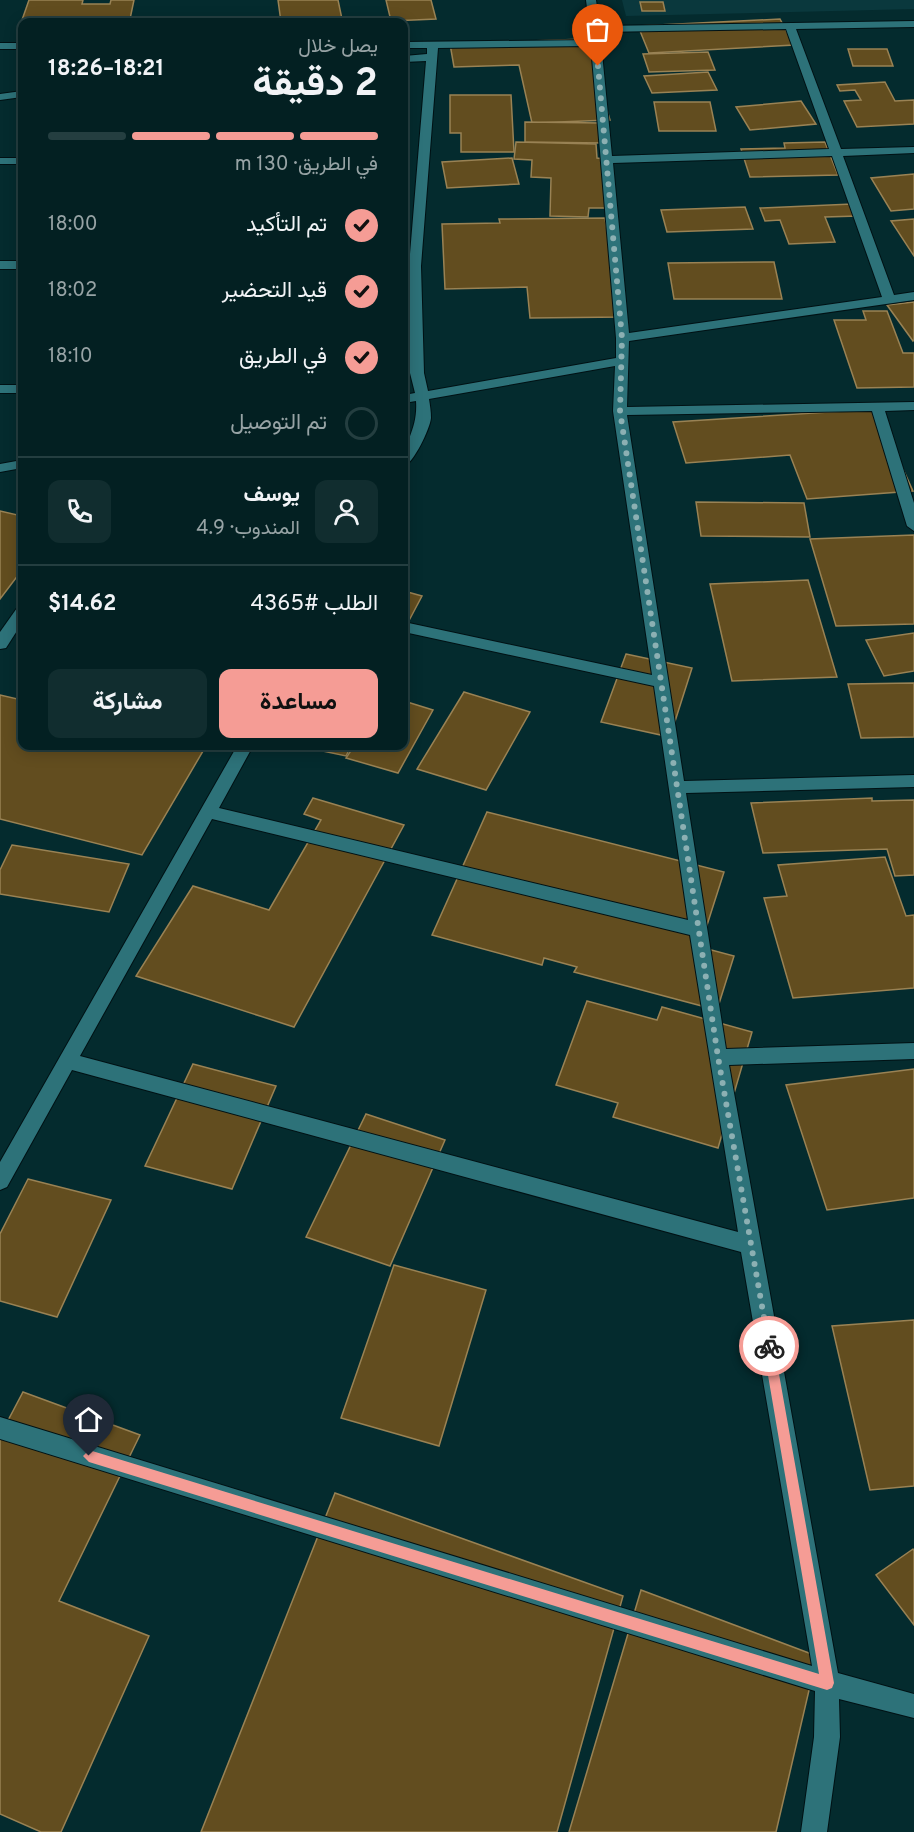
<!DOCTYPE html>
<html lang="ar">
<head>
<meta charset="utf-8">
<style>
	:root { --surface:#032022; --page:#112d2f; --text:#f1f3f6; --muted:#97a3a5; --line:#243e40; --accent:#f59c95 }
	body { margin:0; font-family:Overpass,Vazirmatn,sans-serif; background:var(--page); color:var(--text); direction:rtl; height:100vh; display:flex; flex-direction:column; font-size:22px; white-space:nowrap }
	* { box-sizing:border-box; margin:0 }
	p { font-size:20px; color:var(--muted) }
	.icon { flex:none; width:33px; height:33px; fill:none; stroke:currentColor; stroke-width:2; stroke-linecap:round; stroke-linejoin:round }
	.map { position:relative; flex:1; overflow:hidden; direction:ltr }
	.side { position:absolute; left:18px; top:18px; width:390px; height:732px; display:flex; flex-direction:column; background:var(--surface); border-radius:12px; box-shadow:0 3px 15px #0003,0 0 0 2px var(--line); direction:rtl }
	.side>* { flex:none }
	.pin { position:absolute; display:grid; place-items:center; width:51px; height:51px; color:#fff; margin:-62px -26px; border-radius:50% 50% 50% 0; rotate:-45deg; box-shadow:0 0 6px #0007 }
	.pin .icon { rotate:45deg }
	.courier { position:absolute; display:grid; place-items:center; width:60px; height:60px; margin:-30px; border:4px solid #f59c95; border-radius:50%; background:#fff; color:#222; box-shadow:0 2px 8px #0007 }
	.headline em { font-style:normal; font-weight:700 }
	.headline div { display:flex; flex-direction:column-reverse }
	.headline { display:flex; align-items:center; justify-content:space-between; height:102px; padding:0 30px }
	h1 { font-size:39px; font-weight:700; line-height:45px }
	.bar { display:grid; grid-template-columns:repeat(4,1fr); gap:9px 6px; align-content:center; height:72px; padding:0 30px }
	.bar i { height:8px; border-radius:4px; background:var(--line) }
	.bar .selected { background:var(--accent) }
	.bar p { grid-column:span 4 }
	.line { display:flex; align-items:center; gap:15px; padding:0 30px; border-top:2px solid var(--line) }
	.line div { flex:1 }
	.round { display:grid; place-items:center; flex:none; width:63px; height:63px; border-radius:12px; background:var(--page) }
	ol { padding:0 30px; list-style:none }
	li { display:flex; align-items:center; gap:18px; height:66px }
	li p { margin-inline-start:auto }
	li .icon { padding:6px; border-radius:50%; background:var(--accent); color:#111; stroke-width:4 }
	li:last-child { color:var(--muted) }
	li i { width:33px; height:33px; border:3px solid var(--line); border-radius:50% }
	.action { display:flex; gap:12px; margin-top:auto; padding:12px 30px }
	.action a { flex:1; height:69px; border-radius:12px; background:var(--accent); color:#111; font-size:24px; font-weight:700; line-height:69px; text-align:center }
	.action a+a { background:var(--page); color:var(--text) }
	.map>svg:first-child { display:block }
	.built { fill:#0a383d }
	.building { fill:#624d1f; stroke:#998254; stroke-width:1.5 }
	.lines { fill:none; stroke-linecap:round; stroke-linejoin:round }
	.minor-casing { stroke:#001114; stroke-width:2 }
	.minor { fill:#2d7279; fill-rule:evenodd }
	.route { fill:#f59c95 }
	.done { stroke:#8cb0b3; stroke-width:6; stroke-dasharray:0 10.8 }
</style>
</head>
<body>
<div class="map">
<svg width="914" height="1832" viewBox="0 0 914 1832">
	<rect width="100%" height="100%" fill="#042b2e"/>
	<polygon class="built" points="622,0 914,0 914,9 626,16"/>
	<g class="building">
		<polygon points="29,0 83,0 82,4 110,4 111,0 134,0 130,19 22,20"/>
		<polygon points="278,0 338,0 342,19 281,22"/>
		<polygon points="386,0 431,0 436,19 391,21"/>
		<polygon points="640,2 663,2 665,11 642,11"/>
		<polygon points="780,19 794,45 649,53 638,26"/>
		<polygon points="586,39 610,120 532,123 519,65 454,67 450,44"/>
		<polygon points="848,49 887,49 893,66 853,66"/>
		<polygon points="708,52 715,70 649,72 643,54"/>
		<polygon points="708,72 717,90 652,93 644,76"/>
		<polygon points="885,82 895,101 914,100 914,124 857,127 844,101 861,100 855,90 840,91 837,85"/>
		<polygon points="450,95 511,95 514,152 461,152 461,133 450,133"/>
		<polygon points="801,101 816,124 750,130 736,107"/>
		<polygon points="654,102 710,102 716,131 659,131"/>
		<polygon points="525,122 602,123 604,143 525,142"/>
		<polygon points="516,142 596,144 597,158 604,159 605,208 589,208 588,217 550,216 551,178 531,177 532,160 514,159"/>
		<polygon points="825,142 838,175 750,177 741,149 785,148 784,143"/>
		<polygon points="512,158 519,184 447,188 442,162"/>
		<polygon points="914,174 914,209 891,211 871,178"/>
		<polygon points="852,204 858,216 825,217 835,242 789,244 780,220 765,221 760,208"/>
		<polygon points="745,207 753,229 667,232 661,210"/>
		<polygon points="605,218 622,317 530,318 527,287 445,289 442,224 500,223 499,219"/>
		<polygon points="914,219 914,256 891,221"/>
		<polygon points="774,262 782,299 674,299 668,263"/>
		<polygon points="914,302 914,340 913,341 887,305"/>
		<polygon points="863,311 887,311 903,353 914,353 914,387 857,388 834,320 866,320"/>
		<polygon points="876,409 913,491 807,499 790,455 686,463 673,422"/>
		<polygon points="696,502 804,503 810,537 701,536"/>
		<polygon points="0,511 22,516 22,570 0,599"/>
		<polygon points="914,535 914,624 836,626 810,539"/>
		<polygon points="808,580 837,677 732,681 710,584"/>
		<polygon points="404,591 422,596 404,630"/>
		<polygon points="914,633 914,671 884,676 866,640"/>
		<polygon points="626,654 692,668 670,737 601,722"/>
		<polygon points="914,683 914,737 861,738 848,684"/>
		<polygon points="464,692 530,712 486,790 417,769"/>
		<polygon points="0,695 22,700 22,746 206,746 142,855 0,819"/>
		<polygon points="404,701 433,710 398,773 346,758 354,746 404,746"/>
		<polygon points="299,746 351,746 346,756"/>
		<polygon points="313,798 404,825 294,1027 136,976 193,886 269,910 321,820 304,814"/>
		<polygon points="872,798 872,801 914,800 914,875 895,876 887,849 763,853 751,803"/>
		<polygon points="487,812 724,872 700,947 734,956 717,1010 574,972 577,967 544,958 542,965 432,935"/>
		<polygon points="12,845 129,864 109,912 0,894 0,870"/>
		<polygon points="885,857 906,916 914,915 914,988 793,998 764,898 787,896 778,865"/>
		<polygon points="587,1001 657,1020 662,1007 752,1032 718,1148 613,1117 618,1103 556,1085"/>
		<polygon points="193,1064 276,1086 232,1189 145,1166"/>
		<polygon points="914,1069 914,1198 827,1210 786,1085"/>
		<polygon points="366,1114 445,1140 390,1266 306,1237"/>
		<polygon points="28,1179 111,1200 57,1317 0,1301 0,1234"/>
		<polygon points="394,1265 486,1290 439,1446 341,1418"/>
		<polygon points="914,1320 914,1486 870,1490 832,1326"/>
		<polygon points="23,1392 140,1435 59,1601 149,1636 61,1832 41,1832 0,1814 0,1424 5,1426"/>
		<polygon points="335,1493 623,1596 557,1832 201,1832"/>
		<polygon points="913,1549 914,1551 914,1625 876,1575"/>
		<polygon points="641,1590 817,1656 776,1832 569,1832"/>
	</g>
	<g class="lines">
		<defs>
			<g id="minor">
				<path d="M586,0h10l4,26 314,-5v6l-118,2 45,120 73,-2v6l-71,3 51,139 20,-3v8l-285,41 -2,66 287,-5v8l-29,1 29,92v28l-7,-5 -35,-115 -245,4 57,366 230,-6v12l-228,6 40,256 188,-6v16l-185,6 109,608 76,21v24l-75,-19 1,38 -13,95h-26l13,-95 1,-46 -815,-252v-22l812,249 -71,-414 -669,-182 -65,117 -7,3v-28l237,-416h16l-34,62 469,112 -34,-234 -250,-54v-10l248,53 -39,-264 2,-45 -186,33c1,6 2,13 2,19 -1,11 -18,46 -27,48 0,-27 14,-36 12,-65l-12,2v-8l11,-2 -5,-20 -1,-107 17,-205 -22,1v-6l23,-2v-6h-23v-6l187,-2zM786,29l43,120 -217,7 -12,-124zM591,46l25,292v20l-188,33 -4,-18 -3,-107 17,-218zM832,156l50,141 -253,36 -16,-170zM212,819l478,116 48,297 -658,-176z"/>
				<rect x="0" y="43" width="22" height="6"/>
				<polygon points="22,91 22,97 0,100 0,94"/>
				<rect x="0" y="158" width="22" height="6"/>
				<rect x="0" y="261" width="22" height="8"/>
				<rect x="0" y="385" width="22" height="8"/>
				<polygon points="22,460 22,468 0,472 0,464"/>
				<polygon points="22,607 22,623 6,648 0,649 0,632 17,608"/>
			</g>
		</defs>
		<use href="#minor" class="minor-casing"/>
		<use href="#minor" class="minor"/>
	</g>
	<polygon class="route" points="769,1340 774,1346 834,1683 832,1688 827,1690 89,1462 83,1456 89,1450 819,1674 763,1346"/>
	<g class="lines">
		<polyline class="done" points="598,66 622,338 620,411 718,1057 769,1346"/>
	</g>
</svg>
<div class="pin" style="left:598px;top:66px;background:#ea580c"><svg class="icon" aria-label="bag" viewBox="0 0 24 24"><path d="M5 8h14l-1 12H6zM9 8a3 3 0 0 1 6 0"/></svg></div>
<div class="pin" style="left:89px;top:1456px;background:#1f2937"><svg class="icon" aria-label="home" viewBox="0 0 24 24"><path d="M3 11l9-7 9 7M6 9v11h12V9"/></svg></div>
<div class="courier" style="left:769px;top:1346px"><svg class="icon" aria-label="bike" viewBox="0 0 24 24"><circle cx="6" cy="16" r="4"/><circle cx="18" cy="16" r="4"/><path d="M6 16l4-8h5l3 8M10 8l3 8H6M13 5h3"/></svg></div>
<section class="side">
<div class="headline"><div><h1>2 دقيقة</h1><p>يصل خلال</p></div><em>18:21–18:26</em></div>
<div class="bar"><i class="selected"></i><i class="selected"></i><i class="selected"></i><i></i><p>في الطريق · 130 m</p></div>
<ol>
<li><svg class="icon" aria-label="check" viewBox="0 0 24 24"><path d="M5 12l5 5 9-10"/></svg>تم التأكيد<p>18:00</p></li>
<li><svg class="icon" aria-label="check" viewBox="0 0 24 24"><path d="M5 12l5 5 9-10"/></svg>قيد التحضير<p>18:02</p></li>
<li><svg class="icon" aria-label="check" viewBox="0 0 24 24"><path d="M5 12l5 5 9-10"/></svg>في الطريق<p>18:10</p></li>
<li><i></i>تم التوصيل</li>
</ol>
<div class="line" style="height:108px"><a class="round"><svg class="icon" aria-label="person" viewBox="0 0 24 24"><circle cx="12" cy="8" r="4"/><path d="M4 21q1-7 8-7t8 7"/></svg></a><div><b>يوسف</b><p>المندوب · 4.9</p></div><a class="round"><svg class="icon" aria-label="phone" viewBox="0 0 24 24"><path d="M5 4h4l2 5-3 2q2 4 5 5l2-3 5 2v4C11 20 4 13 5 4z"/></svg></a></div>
<div class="line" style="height:78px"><div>الطلب #4365</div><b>$14.62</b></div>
<div class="action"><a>مساعدة</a><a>مشاركة</a></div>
</section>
</div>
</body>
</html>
